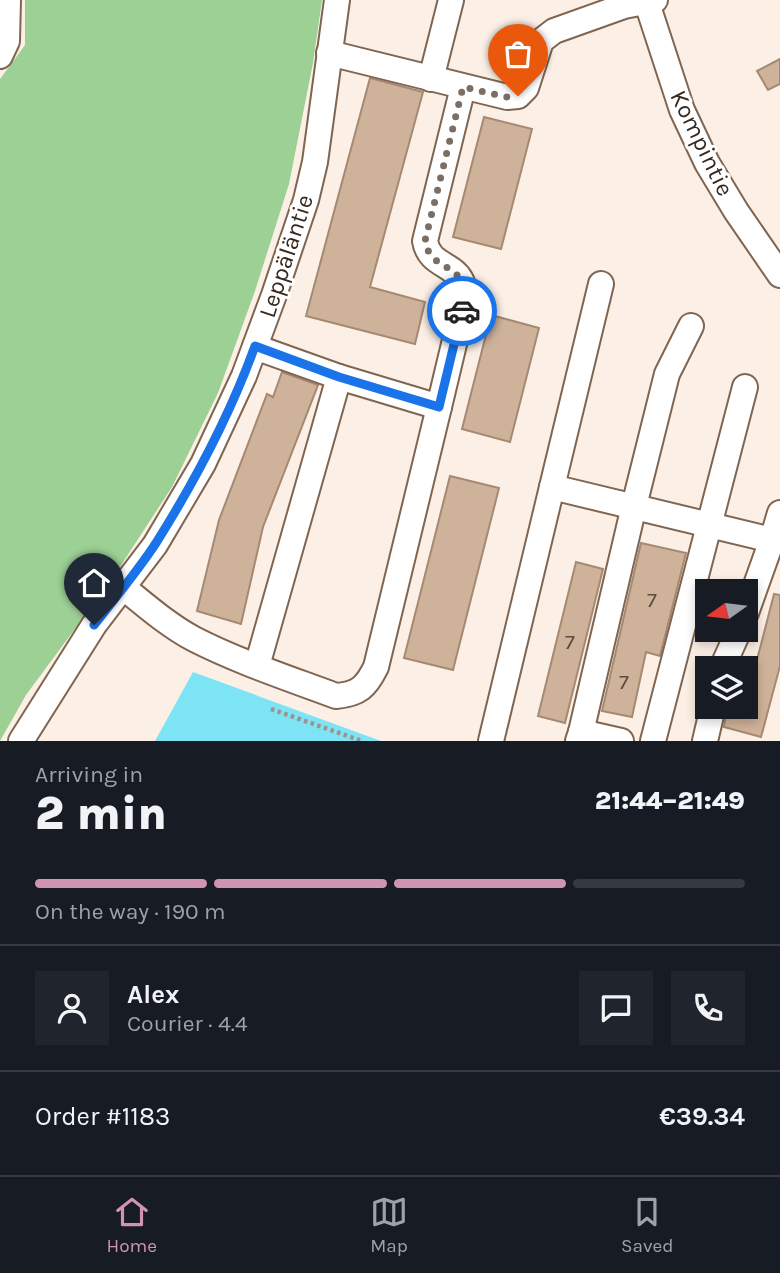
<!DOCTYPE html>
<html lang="en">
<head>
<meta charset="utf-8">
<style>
	:root { --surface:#171b24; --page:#20242c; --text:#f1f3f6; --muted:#9ea1a6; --line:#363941; --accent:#d193b2 }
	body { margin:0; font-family:Karla,sans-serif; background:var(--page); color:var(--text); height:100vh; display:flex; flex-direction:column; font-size:26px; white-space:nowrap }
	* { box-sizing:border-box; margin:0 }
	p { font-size:23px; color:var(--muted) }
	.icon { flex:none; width:38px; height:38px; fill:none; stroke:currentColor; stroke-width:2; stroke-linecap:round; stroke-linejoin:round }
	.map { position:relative; height:741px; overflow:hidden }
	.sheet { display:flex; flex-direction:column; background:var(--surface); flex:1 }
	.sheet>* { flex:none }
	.needle { width:46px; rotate:256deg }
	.buttons { position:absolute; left:695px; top:579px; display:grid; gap:14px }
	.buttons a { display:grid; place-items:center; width:63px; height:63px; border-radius:0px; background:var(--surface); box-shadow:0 4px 10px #0003; font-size:35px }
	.pin { position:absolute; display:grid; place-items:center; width:60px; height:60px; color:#fff; margin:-72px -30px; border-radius:50% 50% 50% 0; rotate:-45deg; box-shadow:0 0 7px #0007 }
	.pin .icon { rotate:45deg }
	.courier { position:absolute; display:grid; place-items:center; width:70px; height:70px; margin:-35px; border:5px solid #1a73e8; border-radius:50%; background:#fff; color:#222; box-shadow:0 2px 9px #0007 }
	.headline em { font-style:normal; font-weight:800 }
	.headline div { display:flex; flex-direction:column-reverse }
	.headline { display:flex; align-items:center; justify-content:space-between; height:119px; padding:0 35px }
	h1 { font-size:46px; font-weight:800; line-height:52px }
	.bar { display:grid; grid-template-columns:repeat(4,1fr); gap:10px 7px; align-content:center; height:84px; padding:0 35px }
	.bar i { height:9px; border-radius:5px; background:var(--line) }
	.bar .current { background:var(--accent) }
	.bar p { grid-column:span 4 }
	.line { display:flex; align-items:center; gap:18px; padding:0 35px; border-top:2px solid var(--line) }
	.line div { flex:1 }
	.round { display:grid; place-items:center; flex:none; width:74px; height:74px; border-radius:0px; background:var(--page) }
	.tabs { display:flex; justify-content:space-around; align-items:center; height:98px; border-top:2px solid var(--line); background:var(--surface); font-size:19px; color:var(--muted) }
	.tabs a { display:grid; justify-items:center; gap:4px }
	.tabs .current { color:var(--accent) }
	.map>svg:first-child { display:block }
	.forest { fill:#9cd094 }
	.water { fill:#7ce4f5 }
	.building { fill:#cfb29a; stroke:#a58973; stroke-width:2 }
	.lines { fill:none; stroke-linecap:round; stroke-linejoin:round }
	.minor-casing { stroke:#806550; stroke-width:28 }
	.path { stroke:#9e9289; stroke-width:4.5; stroke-dasharray:3.5 3.5; stroke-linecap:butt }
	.minor { stroke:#fff; stroke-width:24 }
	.done { stroke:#7b6f65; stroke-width:7; stroke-dasharray:0 12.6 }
	.route { stroke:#1a73e8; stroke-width:9 }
	.labels { text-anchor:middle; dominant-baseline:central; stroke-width:6; stroke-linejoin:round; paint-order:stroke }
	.number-label { font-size:21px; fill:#5c4b3e }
	.street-label { font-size:24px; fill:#352920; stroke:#fff }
</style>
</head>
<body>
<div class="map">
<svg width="780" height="741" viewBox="0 0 780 741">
	<rect width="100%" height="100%" fill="#fcf0e6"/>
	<polygon class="forest" points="25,0 322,0 313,63 289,184 255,291 218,393 172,487 114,576 26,695 0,741 0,79 25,45"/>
	<polygon class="water" points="193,672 381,741 155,741"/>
	<g class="building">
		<polygon points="780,59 780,84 768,90 757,71"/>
		<polygon points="370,78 423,92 370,287 425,302 415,344 306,316"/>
		<polygon points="484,117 532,129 501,249 453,237"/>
		<polygon points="491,315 539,328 510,442 462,429"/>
		<polygon points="282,372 318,385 263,527 241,624 197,611 219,520 267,394 273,397"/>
		<polygon points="450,476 499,488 453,670 404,658"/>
		<polygon points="641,543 686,553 660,656 646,652 632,717 602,711"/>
		<polygon points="576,562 603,569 565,723 538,716"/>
		<polygon points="774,594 780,595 780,666 761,737 724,727 727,707 746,707 746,690 749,691"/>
	</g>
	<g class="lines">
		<defs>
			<g id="minor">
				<polyline points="646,0 682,110 707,163 736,211 780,275"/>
				<polyline points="329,53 507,97 518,96 526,88 541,41 554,31 624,6 655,0"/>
				<polyline points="0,56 7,41 8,0"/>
				<polyline points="431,79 451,0"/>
				<polyline points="601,284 552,487 780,542"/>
				<polyline points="255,347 339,377"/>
				<path d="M439,407l26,-109c-1,-6 -1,-12 -4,-18 -9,-17 -32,-15 -36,-39l38,-154"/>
				<path d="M123,587c22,18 45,38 71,52 45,23 94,39 142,57 23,-2 30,-9 40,-29l63,-260 -100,-30 -82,289"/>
				<polyline points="746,613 772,540 780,513"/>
				<polyline points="722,668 739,630"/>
				<polyline points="581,732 634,506 667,374 691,326"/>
				<polyline points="21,741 94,625 155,545 203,464 244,376 274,295 306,200 315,162 337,0"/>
				<polyline points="491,741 552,487"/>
				<polyline points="578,741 581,732 621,741"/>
				<polyline points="653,741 745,387"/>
				<polyline points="705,741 713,707"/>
			</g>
		</defs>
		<use href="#minor" class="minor-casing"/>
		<polyline class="path" points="271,709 362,741"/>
		<use href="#minor" class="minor"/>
	</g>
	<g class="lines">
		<path class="done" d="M462,311c12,-52 -31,-35 -37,-70l38,-154 43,10 12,-1"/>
		<path class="route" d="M94,625c21,-27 43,-53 62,-82 39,-62 74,-128 99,-197l84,31 100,30 23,-96"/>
	</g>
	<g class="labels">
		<g class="number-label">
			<text x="652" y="600">7</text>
			<text x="570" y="642">7</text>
			<text x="624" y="682">7</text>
		</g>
		<g class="street-label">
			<text transform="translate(702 143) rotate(64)">Kompintie</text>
			<text transform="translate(286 256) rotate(-72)">Leppäläntie</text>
		</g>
	</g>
</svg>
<div class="buttons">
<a><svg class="needle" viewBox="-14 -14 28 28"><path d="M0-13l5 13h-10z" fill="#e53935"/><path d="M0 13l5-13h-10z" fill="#9ea1a6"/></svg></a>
<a><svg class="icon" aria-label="layers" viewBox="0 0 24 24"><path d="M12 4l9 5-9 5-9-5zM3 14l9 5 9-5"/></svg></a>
</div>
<div class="pin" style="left:518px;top:96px;background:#ea580c"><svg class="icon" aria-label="bag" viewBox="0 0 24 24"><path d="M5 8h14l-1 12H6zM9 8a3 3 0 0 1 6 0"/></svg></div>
<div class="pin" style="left:94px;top:625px;background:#1f2937"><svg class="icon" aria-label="home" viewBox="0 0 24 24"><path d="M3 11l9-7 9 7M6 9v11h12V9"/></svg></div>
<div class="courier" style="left:462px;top:311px"><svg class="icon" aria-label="car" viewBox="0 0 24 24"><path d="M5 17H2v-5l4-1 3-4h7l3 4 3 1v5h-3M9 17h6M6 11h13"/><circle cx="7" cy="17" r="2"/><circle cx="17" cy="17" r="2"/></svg></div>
</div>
<section class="sheet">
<div class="headline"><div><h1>2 min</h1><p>Arriving in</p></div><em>21:44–21:49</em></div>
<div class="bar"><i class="current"></i><i class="current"></i><i class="current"></i><i></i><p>On the way · 190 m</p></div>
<div class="line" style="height:126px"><a class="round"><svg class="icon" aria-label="person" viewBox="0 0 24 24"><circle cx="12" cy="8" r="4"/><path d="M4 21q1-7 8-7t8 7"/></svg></a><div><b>Alex</b><p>Courier · 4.4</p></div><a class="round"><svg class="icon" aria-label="chat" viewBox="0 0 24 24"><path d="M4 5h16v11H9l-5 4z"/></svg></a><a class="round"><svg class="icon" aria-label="phone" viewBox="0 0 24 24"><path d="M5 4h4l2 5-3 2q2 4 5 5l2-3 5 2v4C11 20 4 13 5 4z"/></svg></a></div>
<div class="line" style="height:91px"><div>Order #1183</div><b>€39.34</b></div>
</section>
<nav class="tabs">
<a class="current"><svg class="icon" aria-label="home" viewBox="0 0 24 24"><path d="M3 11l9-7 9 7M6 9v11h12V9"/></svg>Home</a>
<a><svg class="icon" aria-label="map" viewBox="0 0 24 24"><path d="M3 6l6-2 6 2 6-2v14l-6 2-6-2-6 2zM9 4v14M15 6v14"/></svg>Map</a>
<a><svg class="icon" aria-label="saved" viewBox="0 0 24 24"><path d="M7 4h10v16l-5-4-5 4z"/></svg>Saved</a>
</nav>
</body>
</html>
